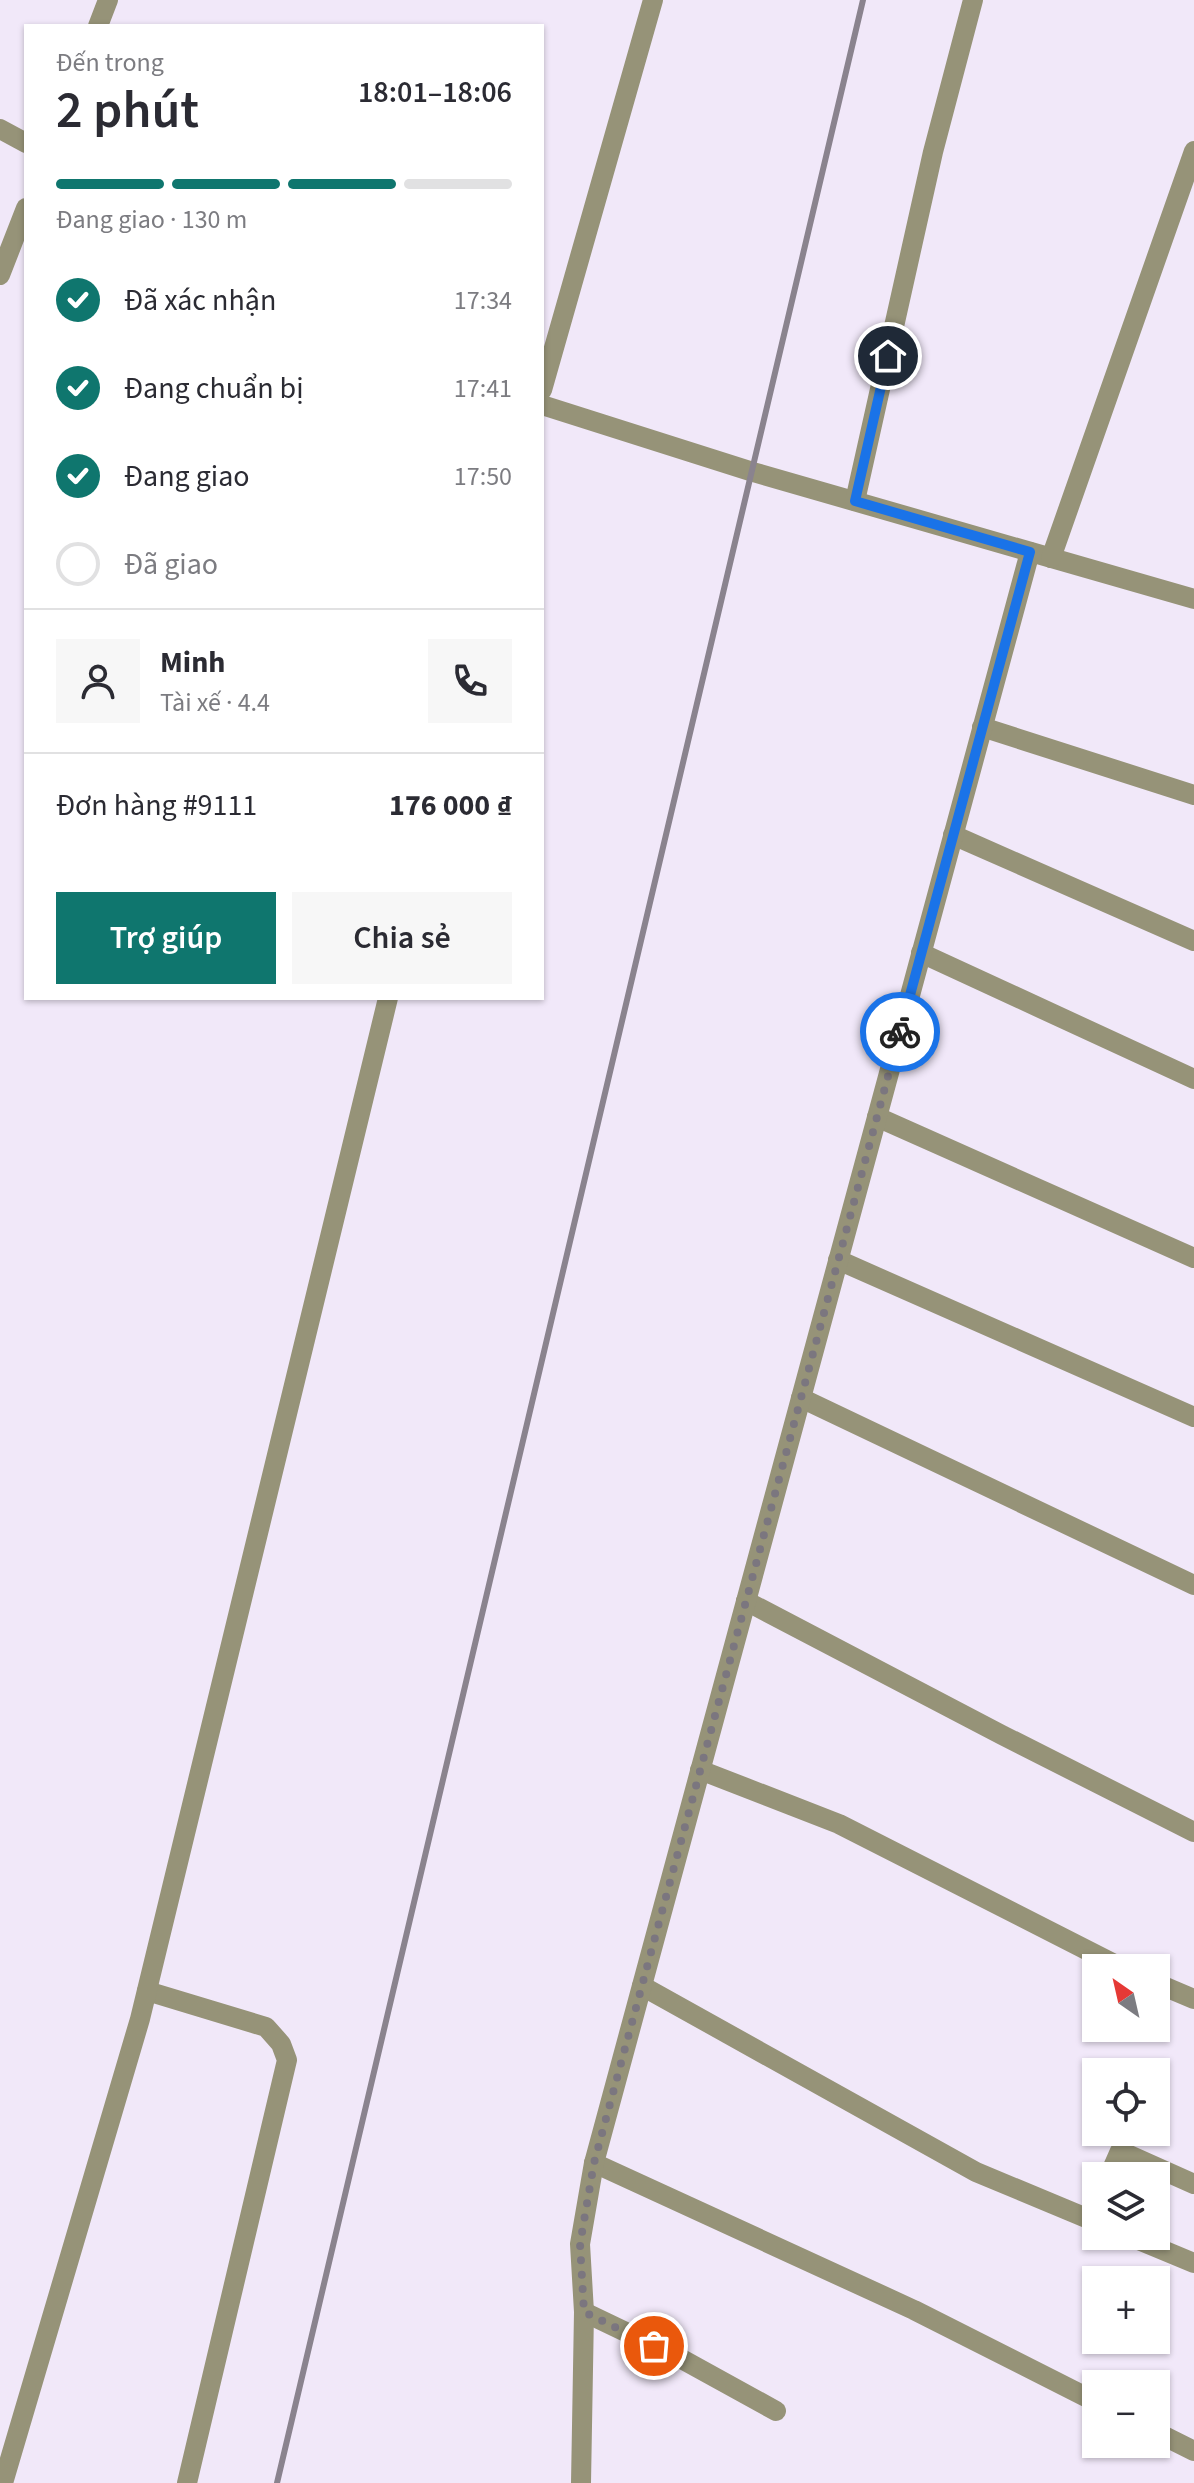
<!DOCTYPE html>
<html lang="vi">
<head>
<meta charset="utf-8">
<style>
	:root { --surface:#fff; --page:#f7f7f7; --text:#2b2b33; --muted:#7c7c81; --line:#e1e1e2; --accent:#0f766e }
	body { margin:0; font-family:"Source Sans 3",sans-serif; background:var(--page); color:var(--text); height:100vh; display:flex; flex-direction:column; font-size:30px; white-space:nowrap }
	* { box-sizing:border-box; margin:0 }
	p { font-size:26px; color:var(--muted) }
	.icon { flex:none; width:44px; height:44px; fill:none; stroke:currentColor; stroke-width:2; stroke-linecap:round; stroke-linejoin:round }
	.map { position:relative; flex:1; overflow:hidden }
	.drawer { position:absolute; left:24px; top:24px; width:520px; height:976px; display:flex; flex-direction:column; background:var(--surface); border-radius:0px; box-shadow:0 2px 6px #0004 }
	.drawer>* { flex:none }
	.needle { width:52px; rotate:326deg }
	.buttons { position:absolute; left:1082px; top:1954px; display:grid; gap:16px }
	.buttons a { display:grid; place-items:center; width:88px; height:88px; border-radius:0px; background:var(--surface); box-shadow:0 2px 6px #0004; font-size:40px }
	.pin { position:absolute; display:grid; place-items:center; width:68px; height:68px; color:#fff; margin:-34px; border:4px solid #fff; border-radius:50%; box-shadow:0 2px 8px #0007 }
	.courier { position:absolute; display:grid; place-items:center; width:80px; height:80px; margin:-40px; border:6px solid #1a73e8; border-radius:50%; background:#fff; color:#222; box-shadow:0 2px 10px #0007 }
	.summary em { font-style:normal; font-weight:600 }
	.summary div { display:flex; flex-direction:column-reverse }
	.summary { display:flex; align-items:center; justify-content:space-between; height:136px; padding:0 32px }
	h1 { font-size:52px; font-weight:600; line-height:60px }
	.bar { display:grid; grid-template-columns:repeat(4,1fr); gap:12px 8px; align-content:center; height:96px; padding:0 32px }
	.bar i { height:10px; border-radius:6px; background:var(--line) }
	.bar .current { background:var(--accent) }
	.bar p { grid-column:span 4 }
	.line { display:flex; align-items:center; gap:20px; padding:0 32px; border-top:2px solid var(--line) }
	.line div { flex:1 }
	.round { display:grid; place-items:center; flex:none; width:84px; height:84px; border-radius:0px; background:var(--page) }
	ol { padding:0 32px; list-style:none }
	li { display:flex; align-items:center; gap:24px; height:88px }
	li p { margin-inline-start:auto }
	li .icon { padding:8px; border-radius:50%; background:var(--accent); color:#fff; stroke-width:4 }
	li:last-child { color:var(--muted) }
	li i { width:44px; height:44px; border:4px solid var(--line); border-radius:50% }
	.primary-button { display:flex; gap:16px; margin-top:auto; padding:16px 32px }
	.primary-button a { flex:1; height:92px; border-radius:0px; background:var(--accent); color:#fff; font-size:32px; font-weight:600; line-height:92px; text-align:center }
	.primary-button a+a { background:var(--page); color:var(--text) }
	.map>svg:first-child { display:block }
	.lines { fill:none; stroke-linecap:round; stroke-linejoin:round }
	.minor { stroke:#969378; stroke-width:20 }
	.rail { stroke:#8a838e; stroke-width:6 }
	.done { stroke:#7b767f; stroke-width:8; stroke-dasharray:0 14.4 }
	.route { stroke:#1a73e8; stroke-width:10 }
</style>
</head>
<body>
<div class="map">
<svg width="1194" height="2483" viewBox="0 0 1194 2483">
	<rect width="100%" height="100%" fill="#f1e8f9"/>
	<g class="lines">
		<g class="minor">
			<polyline points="98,26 108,0"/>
			<polyline points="0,129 26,143"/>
			<polyline points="0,275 26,208"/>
			<polyline points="542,390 653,0"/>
			<polyline points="542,405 753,472 1194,599"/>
			<polyline points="855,501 933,152 973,0"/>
			<polyline points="1051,558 1194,151"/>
			<polyline points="982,727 1194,795"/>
			<polyline points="953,835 1194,941"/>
			<polyline points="921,953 1194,1079"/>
			<polyline points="877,1117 1194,1258"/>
			<polyline points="838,1260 1194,1417"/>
			<polyline points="801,1398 1194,1585"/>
			<polyline points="746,1601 1002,1735 1194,1832"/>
			<polyline points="700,1770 839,1824 1122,1968"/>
			<polyline points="1156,1983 1194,1999"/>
			<polyline points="642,1986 976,2172 1096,2222"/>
			<polyline points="147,1991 266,2027 281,2044 287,2060 187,2483"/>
			<polyline points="594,2163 914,2310 1096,2402"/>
			<polyline points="1109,2176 1120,2151 1194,2184"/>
			<polyline points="1129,2236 1194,2263"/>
			<polyline points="584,2312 678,2357 776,2411"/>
			<polyline points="1156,2432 1194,2451"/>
			<polyline points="3,2483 140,2019 388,998"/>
			<polyline points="581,2483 584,2312 580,2244 594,2163 1030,552"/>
		</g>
		<polyline class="rail" points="277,2483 863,0"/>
	</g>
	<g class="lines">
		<polyline class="done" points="654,2346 584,2312 580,2244 594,2163 900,1032"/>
		<polyline class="route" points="888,356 855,501 1030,552 900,1032"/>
	</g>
</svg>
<div class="buttons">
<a><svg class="needle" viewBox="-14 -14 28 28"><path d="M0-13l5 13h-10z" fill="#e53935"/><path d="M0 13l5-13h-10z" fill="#7c7c81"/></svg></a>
<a><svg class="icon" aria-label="locate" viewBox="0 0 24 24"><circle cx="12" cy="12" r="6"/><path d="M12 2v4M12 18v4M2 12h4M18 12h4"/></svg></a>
<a><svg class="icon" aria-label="layers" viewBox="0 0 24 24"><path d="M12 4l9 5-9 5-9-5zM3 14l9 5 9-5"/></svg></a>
<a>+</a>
<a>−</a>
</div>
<div class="pin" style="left:654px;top:2346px;background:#ea580c"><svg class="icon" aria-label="bag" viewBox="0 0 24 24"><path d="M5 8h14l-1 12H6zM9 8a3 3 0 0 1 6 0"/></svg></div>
<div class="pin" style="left:888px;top:356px;background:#1f2937"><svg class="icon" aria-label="home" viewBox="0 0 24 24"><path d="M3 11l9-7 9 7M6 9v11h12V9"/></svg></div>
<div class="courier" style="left:900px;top:1032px"><svg class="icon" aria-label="bike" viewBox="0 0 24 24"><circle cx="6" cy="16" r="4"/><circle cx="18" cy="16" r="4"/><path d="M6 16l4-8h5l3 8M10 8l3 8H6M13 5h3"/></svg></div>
<section class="drawer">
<div class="summary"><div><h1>2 phút</h1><p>Đến trong</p></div><em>18:01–18:06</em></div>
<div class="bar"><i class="current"></i><i class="current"></i><i class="current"></i><i></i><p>Đang giao · 130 m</p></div>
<ol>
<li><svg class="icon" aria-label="check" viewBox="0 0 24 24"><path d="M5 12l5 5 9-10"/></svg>Đã xác nhận<p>17:34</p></li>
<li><svg class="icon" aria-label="check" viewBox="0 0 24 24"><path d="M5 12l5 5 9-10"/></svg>Đang chuẩn bị<p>17:41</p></li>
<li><svg class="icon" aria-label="check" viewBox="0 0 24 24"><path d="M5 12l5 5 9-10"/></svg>Đang giao<p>17:50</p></li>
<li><i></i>Đã giao</li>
</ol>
<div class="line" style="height:144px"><a class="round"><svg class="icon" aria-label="person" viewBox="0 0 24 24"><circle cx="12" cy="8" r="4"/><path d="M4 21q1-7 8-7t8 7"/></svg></a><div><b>Minh</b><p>Tài xế · 4.4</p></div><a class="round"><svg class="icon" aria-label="phone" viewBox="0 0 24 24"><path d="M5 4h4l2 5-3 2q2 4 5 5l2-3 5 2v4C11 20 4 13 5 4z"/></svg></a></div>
<div class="line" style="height:104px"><div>Đơn hàng #9111</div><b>176 000 ₫</b></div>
<div class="primary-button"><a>Trợ giúp</a><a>Chia sẻ</a></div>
</section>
</div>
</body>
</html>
